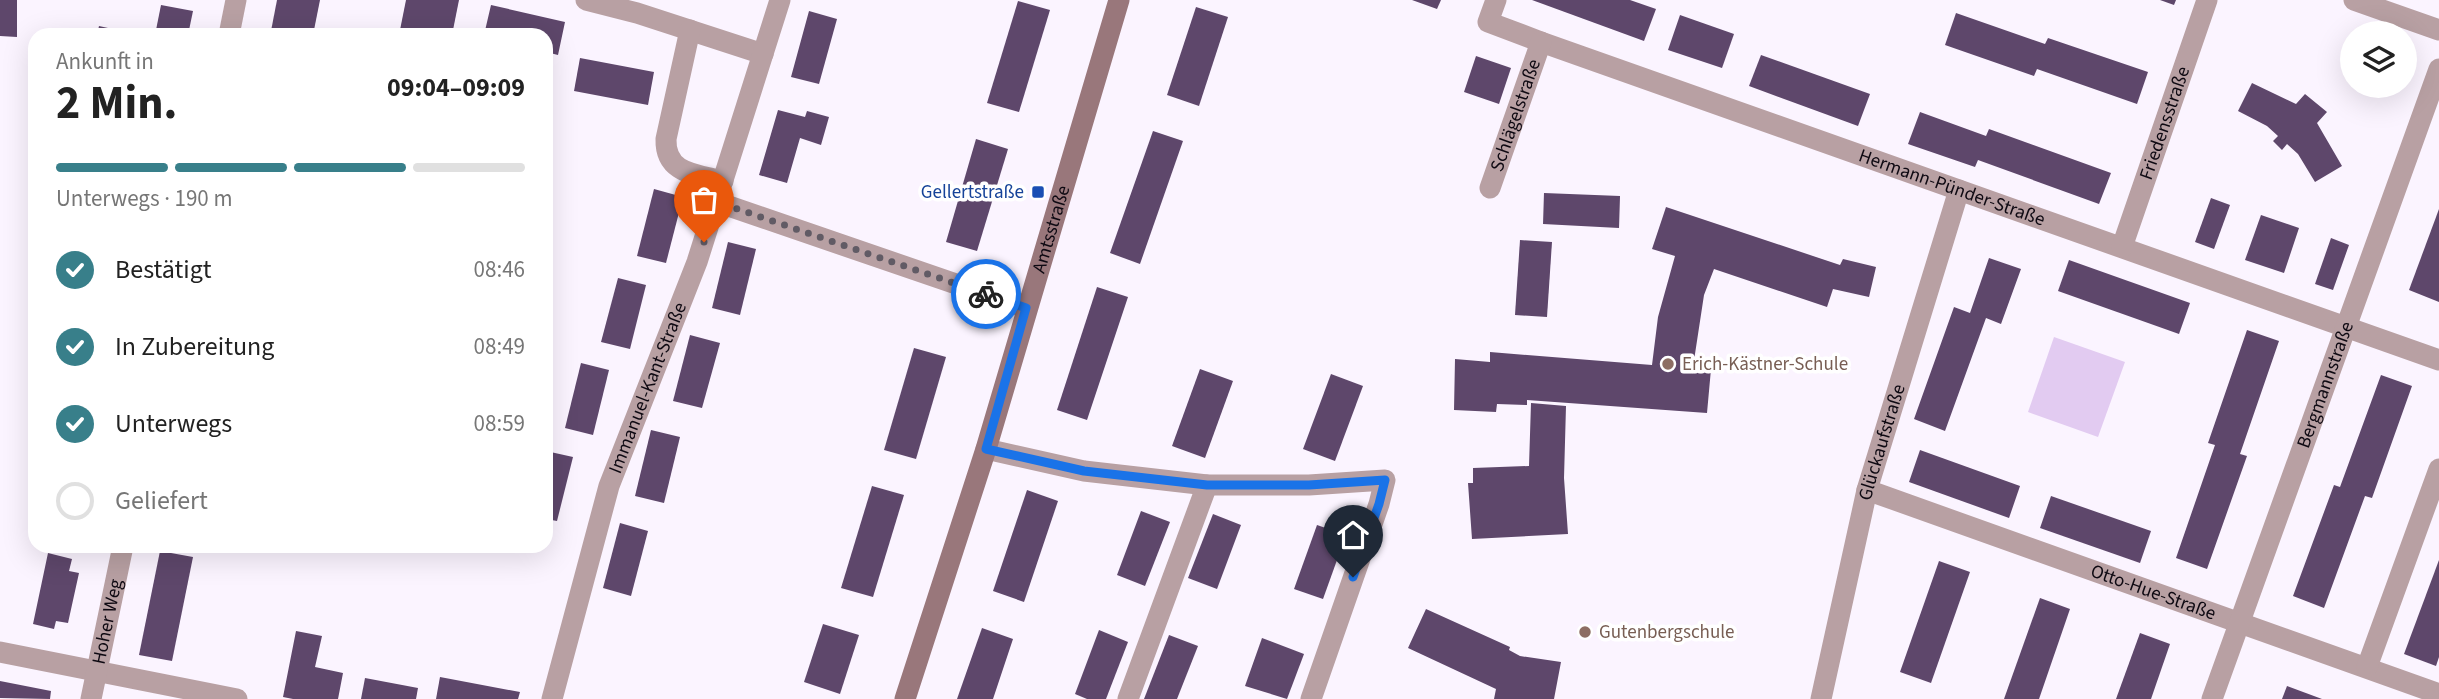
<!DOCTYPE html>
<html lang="de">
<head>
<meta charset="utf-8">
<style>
	:root { --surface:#fff; --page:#f2f2f2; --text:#222; --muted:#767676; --line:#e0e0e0; --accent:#387f8a }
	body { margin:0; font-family:"Source Sans 3",sans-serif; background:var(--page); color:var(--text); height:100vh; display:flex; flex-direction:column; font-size:26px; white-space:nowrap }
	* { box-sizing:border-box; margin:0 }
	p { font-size:23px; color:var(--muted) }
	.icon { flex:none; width:38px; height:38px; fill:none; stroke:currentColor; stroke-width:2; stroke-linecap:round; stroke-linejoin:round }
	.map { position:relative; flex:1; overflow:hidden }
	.details { position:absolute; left:28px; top:28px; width:525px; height:525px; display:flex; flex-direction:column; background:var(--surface); border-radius:21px; box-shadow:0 7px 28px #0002 }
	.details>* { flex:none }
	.fabs { position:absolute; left:2340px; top:21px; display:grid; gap:14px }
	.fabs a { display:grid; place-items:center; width:77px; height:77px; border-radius:50%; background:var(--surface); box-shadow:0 7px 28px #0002; font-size:35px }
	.pin { position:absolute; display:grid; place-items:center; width:60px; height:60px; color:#fff; margin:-72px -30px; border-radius:50% 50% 50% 0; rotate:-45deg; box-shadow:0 0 7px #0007 }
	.pin .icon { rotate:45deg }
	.courier { position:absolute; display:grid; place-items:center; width:70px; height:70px; margin:-35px; border:5px solid #1a73e8; border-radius:50%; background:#fff; color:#222; box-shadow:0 2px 9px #0007 }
	.headline em { font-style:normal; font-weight:700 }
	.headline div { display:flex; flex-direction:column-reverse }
	.headline { display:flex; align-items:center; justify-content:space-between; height:119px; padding:0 28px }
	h1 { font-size:46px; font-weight:700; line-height:52px }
	.bar { display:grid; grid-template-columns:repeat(4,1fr); gap:10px 7px; align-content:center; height:84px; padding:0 28px }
	.bar i { height:9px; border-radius:5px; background:var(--line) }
	.bar .active { background:var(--accent) }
	.bar p { grid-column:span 4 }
	ol { padding:0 28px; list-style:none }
	li { display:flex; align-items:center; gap:21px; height:77px }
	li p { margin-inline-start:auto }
	li .icon { padding:7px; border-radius:50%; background:var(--accent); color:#fff; stroke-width:4 }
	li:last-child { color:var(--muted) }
	li i { width:38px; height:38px; border:4px solid var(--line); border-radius:50% }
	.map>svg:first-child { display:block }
	.green { fill:#e2cbf1 }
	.building { fill:#5e476b }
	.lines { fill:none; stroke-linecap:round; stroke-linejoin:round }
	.street { stroke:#b8a0a3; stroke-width:21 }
	.secondary { stroke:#99777b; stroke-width:21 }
	.done { stroke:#615b65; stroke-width:7; stroke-dasharray:0 12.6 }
	.route { stroke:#1a73e8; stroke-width:9 }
	.transit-dot { fill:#1a4fb4; stroke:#fff; stroke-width:2.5 }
	.education-dot { fill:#8d6e63; stroke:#fff; stroke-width:2.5 }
	.labels { text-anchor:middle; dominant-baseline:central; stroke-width:7; stroke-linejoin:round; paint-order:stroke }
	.street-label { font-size:19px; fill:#0e0912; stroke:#fff }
	.transit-label { font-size:19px; fill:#164399; stroke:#fff; text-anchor:end }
	.education-label { font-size:19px; fill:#785e54; stroke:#fff; text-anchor:start }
</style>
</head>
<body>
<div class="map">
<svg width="2439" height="699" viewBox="0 0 2439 699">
	<rect width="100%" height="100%" fill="#fbf4ff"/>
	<polygon class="green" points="2054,337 2125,362 2098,437 2028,412"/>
	<g class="building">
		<polygon points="0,0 17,0 17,37 0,36"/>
		<polygon points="277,0 320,0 313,35 290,35 271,31"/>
		<polygon points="406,0 459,0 452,35 399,35"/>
		<polygon points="1412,0 1441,0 1437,9"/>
		<polygon points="1532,0 1630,0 1656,9 1644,41"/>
		<polygon points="2160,0 2176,0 2174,5"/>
		<polygon points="1018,1 1050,10 1019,112 987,103"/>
		<polygon points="161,5 193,11 188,35 155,35"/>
		<polygon points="491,5 565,22 558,55 546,52 546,35 484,35"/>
		<polygon points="1196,7 1228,17 1199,106 1167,95"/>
		<polygon points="809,11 837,19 819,84 791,77"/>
		<polygon points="1956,13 2045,44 2048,38 2148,72 2137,104 2037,69 2034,76 1945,45"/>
		<polygon points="1680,15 1734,34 1722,68 1668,50"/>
		<polygon points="99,26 135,34 135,35 97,35"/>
		<polygon points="1761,55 1870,94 1858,126 1749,86"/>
		<polygon points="1476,56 1511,68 1499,104 1464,92"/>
		<polygon points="580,58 654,72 648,105 574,91"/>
		<polygon points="2252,83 2296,104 2305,94 2327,112 2317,123 2342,166 2315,182 2298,154 2287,144 2282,150 2273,141 2278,136 2267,126 2238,111"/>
		<polygon points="778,110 805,117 807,111 829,117 821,145 800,138 787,183 759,175"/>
		<polygon points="1920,112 1986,136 1989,129 2111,173 2099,204 1978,160 1975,167 1908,144"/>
		<polygon points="1153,131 1183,141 1140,264 1110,253"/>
		<polygon points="976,139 1008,149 977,251 946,242"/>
		<polygon points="654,189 683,197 666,263 637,256"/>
		<polygon points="1544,193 1620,196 1619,228 1543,224"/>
		<polygon points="2211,198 2230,205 2214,249 2195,242"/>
		<polygon points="1666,207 1840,265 1843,259 1876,267 1869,297 1833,289 1827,307 1714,269 1704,295 1693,367 1711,369 1707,413 1527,400 1527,405 1497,404 1496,412 1454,410 1455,359 1490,362 1490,352 1652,365 1658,317 1675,256 1652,249"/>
		<polygon points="2439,209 2439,302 2409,290"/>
		<polygon points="2261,215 2299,228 2284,273 2245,260"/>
		<polygon points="2331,238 2349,245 2333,290 2315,284"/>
		<polygon points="1520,240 1552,242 1547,317 1515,315"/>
		<polygon points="728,242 756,249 740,315 712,308"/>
		<polygon points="1989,258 2021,269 2001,324 1986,318 1945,431 1914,419 1954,307 1970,313"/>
		<polygon points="2069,260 2190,303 2179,334 2058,291"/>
		<polygon points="618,278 646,285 630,349 601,342"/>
		<polygon points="1097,287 1128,297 1087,420 1057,410"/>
		<polygon points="2247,330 2279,341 2240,454 2247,456 2207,569 2176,558 2215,445 2208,443"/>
		<polygon points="690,335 720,343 702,408 673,401"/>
		<polygon points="914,348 946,357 916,459 884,450"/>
		<polygon points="581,363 609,370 593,435 565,428"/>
		<polygon points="1200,369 1233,381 1205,458 1172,446"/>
		<polygon points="1331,374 1363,386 1335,461 1303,449"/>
		<polygon points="2381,375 2412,386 2372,498 2365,496 2324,608 2293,596 2334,485 2340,487"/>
		<polygon points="1531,403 1566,406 1564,478 1568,534 1472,539 1468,483 1473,483 1473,468 1529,466"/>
		<polygon points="651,430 680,437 664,503 635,496"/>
		<polygon points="1920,450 2020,486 2009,518 1909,482"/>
		<polygon points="546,451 573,457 557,521 546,519"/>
		<polygon points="872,486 904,495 873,597 841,588"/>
		<polygon points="1027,490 1058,501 1024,602 993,591"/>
		<polygon points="2051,496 2151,531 2140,563 2040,528"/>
		<polygon points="1141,511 1170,522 1145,586 1117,575"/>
		<polygon points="1213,514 1241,525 1217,589 1188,578"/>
		<polygon points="620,523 648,531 631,596 603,588"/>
		<polygon points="1317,525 1346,535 1323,599 1294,589"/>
		<polygon points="160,551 193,557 172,661 139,655"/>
		<polygon points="48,553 72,559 69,571 79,573 68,623 56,621 54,629 33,624"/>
		<polygon points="2439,560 2439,657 2436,666 2404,654"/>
		<polygon points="1939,561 1970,572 1931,683 1900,672"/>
		<polygon points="2040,598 2070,609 2039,699 2004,699"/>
		<polygon points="1426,609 1510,647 1509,650 1520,656 1561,662 1554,699 1494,699 1496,689 1408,648"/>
		<polygon points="823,624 859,635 840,694 804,682"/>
		<polygon points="982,628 1013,639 993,699 957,699"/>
		<polygon points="1099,630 1128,642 1106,699 1087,699 1075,694"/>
		<polygon points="296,631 322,636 315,667 343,673 338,699 293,699 283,697"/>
		<polygon points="2140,633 2170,644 2151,699 2116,699"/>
		<polygon points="1169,635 1198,646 1177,699 1144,699"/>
		<polygon points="1262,638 1304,654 1287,699 1245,686"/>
		<polygon points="440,677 520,692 518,699 436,699"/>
		<polygon points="365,678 418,688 416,699 361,699"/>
		<polygon points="0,681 51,691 50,699 0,698"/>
		<polygon points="2287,686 2322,699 2282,699"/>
	</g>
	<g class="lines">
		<g class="street">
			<polyline points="586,0 637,13 763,54"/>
			<path id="s1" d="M1496,0l-8,22 53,20 898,318"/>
			<polyline points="2354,0 2439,30"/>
			<path d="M690,30l-24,109c-1,35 30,35 57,42"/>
			<polyline points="229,35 236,0"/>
			<path id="s2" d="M1490,188l51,-146"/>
			<polyline points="717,202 1026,308"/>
			<path id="s3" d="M2122,247l85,-247"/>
			<polyline points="986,449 1084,471 1207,485 1309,485 1385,480 1379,504 1311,699"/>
			<path id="s4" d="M1867,490l572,204"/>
			<polyline points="0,652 237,699"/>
			<polyline points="2367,667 2439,469"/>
			<path id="s5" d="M91,699l32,-153"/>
			<path id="s6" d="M552,699l57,-213 88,-224 83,-262"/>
			<polyline points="1128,699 1207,485"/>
			<path id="s7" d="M1821,699l46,-209 92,-300"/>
			<path id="s8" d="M2212,699l227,-630"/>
		</g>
		<path class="secondary" id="s9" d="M905,699l81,-250 133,-449"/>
	</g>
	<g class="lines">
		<polyline class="done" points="704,242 717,202 986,294"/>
		<polyline class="route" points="986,294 1026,308 986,449 1084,471 1207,485 1309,485 1385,480 1379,504 1353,577"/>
	</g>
	<rect class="transit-dot" x="1031" y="185" width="14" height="14" rx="3.5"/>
	<g class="education-dot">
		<circle cx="1668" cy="364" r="7"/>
		<circle cx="1585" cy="632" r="7"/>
	</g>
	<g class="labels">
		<g class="street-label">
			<text stroke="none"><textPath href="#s2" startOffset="77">Schlägelstraße</textPath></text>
			<text stroke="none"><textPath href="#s3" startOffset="131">Friedensstraße</textPath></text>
			<text stroke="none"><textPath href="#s1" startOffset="516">Hermann-Pünder-Straße</textPath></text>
			<text stroke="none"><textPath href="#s9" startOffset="492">Amtsstraße</textPath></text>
			<text stroke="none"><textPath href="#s8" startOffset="334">Bergmannstraße</textPath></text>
			<text stroke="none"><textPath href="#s6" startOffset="326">Immanuel-Kant-Straße</textPath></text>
			<text stroke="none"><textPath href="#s7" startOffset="264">Glückaufstraße</textPath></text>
			<text stroke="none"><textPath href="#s4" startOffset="304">Otto-Hue-Straße</textPath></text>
			<text stroke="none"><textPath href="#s5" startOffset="79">Hoher Weg</textPath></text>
		</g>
		<g class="transit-label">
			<text x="1024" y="192">Gellertstraße</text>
		</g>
		<g class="education-label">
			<text x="1682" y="364">Erich-Kästner-Schule</text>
			<text x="1599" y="632">Gutenbergschule</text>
		</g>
	</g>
</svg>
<div class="fabs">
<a><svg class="icon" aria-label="layers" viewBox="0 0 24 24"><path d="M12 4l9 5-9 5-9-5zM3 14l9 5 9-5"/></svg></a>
</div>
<div class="pin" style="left:704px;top:242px;background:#ea580c"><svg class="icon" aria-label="bag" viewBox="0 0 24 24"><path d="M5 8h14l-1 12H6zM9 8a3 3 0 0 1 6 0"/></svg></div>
<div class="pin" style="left:1353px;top:577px;background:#1f2937"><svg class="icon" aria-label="home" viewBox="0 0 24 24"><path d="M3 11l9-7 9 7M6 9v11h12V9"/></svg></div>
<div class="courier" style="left:986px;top:294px"><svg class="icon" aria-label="bike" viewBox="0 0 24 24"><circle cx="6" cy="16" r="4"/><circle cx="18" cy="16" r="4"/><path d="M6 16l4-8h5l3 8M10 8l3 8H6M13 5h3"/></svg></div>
<section class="details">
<div class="headline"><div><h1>2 Min.</h1><p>Ankunft in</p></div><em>09:04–09:09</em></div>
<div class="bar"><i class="active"></i><i class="active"></i><i class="active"></i><i></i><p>Unterwegs · 190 m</p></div>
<ol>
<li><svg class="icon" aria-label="check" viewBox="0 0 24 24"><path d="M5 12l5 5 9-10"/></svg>Bestätigt<p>08:46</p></li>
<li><svg class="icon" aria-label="check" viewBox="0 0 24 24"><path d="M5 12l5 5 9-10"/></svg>In Zubereitung<p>08:49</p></li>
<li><svg class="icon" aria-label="check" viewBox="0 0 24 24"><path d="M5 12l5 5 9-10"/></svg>Unterwegs<p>08:59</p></li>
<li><i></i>Geliefert</li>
</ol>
</section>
</div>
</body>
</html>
